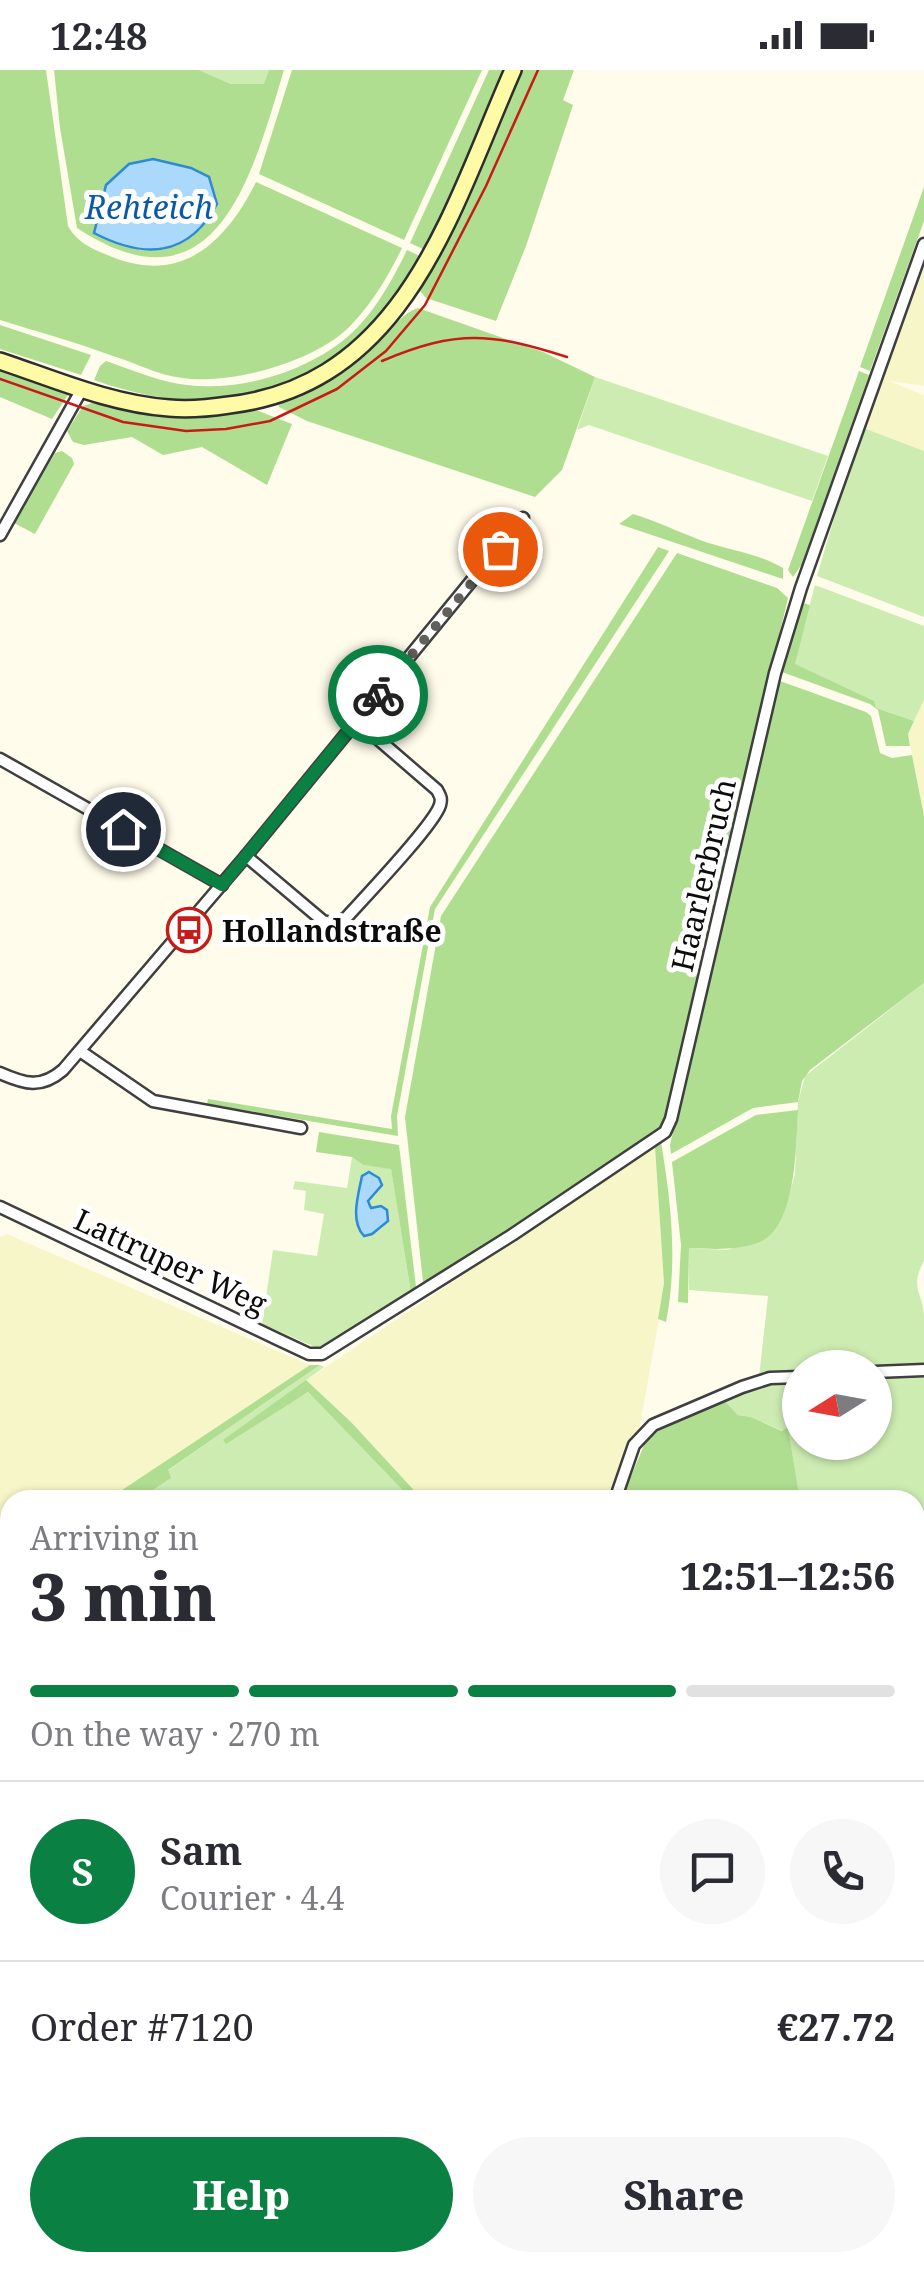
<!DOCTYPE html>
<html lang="en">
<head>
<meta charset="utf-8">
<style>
	:root { --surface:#fff; --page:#f7f7f7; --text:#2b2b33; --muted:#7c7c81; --line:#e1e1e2; --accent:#0b8043 }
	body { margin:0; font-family:"Noto Serif",serif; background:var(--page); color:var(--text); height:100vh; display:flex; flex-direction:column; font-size:38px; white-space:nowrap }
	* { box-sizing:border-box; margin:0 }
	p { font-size:32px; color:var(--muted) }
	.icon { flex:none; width:55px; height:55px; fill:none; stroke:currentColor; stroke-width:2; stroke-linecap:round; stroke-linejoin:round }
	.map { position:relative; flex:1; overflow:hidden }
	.panel { position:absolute; left:0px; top:1420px; width:925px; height:782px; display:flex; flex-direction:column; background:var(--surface); border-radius:30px 30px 0 0; box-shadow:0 2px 8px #0004 }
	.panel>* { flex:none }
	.needle { width:65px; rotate:259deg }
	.buttons { position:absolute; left:782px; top:1280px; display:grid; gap:20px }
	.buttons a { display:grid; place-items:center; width:110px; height:110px; border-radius:50%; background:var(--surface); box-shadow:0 2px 8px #0004; font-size:50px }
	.pin { position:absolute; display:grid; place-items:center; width:85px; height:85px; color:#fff; margin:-42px; border:5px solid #fff; border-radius:50%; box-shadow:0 2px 10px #0007 }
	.courier { position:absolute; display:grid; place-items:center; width:100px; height:100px; margin:-50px; border:8px solid #0b8043; border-radius:50%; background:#fff; color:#222; box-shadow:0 2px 12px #0007 }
	.head em { font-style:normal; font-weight:800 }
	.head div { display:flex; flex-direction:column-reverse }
	.head { display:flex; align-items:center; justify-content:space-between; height:170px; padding:0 30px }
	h1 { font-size:65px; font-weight:800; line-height:75px }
	.bar { display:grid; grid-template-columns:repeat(4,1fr); gap:15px 10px; align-content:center; height:120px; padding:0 30px }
	.bar i { height:12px; border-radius:8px; background:var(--line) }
	.bar .selected { background:var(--accent) }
	.bar p { grid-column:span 4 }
	.line { display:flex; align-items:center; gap:25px; padding:0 30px; border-top:2px solid var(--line) }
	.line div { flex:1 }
	.round { display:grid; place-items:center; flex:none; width:105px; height:105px; border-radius:52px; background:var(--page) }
	.cta { display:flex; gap:20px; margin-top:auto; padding:20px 30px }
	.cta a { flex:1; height:115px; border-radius:60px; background:var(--accent); color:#fff; font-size:40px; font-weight:800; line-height:115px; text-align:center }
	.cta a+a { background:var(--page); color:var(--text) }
	.status { display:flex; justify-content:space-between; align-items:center; height:70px; padding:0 50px; background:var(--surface); direction:ltr }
	.status svg { height:28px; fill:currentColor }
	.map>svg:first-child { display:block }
	.farmland { fill:#f7f6c9 }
	.green { fill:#cdecb2; fill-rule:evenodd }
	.forest { fill:#afde90; fill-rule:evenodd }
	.water { fill:#abd9fb; stroke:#2c8ad8; stroke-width:2.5 }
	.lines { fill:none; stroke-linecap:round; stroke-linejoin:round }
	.minor-casing { stroke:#3f3f3f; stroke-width:15 }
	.secondary-casing { stroke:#2e2e2e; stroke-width:20 }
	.minor { stroke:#fff; stroke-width:10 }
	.secondary { stroke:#fffaa6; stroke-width:15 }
	.rail { stroke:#c71b19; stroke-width:2.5 }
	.done { stroke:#61605a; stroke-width:10; stroke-dasharray:0 18 }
	.route { stroke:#0b8043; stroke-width:12 }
	.labels { text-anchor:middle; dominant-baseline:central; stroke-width:10; stroke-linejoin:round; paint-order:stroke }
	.street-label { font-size:30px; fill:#0c0c0c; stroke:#fff }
	.poi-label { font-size:30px; font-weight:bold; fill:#0c0c0c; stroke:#fff; text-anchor:start }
	.water-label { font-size:32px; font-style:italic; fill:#0c5aa7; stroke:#fff }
</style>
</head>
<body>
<div class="status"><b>12:48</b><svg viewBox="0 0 49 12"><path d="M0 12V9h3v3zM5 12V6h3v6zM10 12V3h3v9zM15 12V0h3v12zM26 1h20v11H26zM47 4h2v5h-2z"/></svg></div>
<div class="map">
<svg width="924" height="2202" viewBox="0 0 924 2202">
	<rect width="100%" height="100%" fill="#fffceb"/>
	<g class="farmland">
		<polygon points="924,181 924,316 889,311 924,325 924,381 861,357"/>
		<polygon points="924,630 924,746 908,664"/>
		<polygon points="655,1077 664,1213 662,1233 638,1366 611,1430 423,1430 351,1352 306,1310"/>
		<polygon points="7,1164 310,1295 107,1430 10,1430 10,1491 0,1497 0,1167"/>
		<polygon points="668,2193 812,2193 809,2202 665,2202"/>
	</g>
	<g class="green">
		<polygon points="199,0 269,0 265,15 231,14"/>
		<polygon points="595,307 828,386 812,431 589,355 577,360"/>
		<polygon points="861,357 924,381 924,547 817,506"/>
		<polygon points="815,515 924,556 924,630 914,651 876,638 873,631 794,594"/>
		<path d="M924,913v278c-15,27 -1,31 0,55 0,16 0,33 0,50l-124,2v6l-41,3 9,-81 -79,-6v-42l38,2 41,-13 19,-35 8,-28 3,-72 7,-26z"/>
		<path d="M352,1087l11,8 28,3 21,131 -90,51 -60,-26 11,-74 44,6 7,-42 -20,-4 2,-19 -13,-2 2,-8 52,7zM362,1106l9,32 12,19 -11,7 -16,-20z"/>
		<polygon points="320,1295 324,1297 223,1371 308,1322 412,1430 137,1430 170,1408 167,1401"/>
		<polygon points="924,1305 924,1941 915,2002 915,1430 800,1430 788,1358 783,1361 751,1347 738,1345 723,1329 749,1317 800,1310 800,1372 875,1372 875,1307"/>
		<polygon points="10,1511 10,2192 118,2193 127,2202 0,2202 0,1517"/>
		<polygon points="589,2192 668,2192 668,2193 665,2202 586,2202"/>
		<polygon points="875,2192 886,2196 885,2202 809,2202 812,2193"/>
	</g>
	<g class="forest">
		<path d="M0,0h46l22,156c8,15 22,22 37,28 73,33 119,-8 151,-72l146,66c-13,27 -29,54 -50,76 -35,38 -121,61 -170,54 -24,-3 -44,-14 -66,-21 -38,-14 -77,-25 -116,-37z"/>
		<path d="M54,0h145l32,14h33l5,-14h15c-32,105 -67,250 -207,158l-17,-100zM153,89l38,9 18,9 -37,70 -33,3 -37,-49 4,-16z"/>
		<polygon points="292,0 482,0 404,170 259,104"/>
		<polygon points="489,0 506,0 427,181 410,173"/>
		<polygon points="520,0 574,0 563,30 573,35 526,176 496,251 426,228 420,221 446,172"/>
		<polygon points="924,117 924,151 870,301 860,297"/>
		<path d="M407,180l17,8c-10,15 -18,32 -29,46 -10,11 -23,21 -34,31 -80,73 -168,80 -267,45l6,-14 6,-5c27,9 53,21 81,24 57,7 130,-16 170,-57 21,-22 37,-51 50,-78z"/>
		<path d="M418,238l125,44 52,25 -33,93 -27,27 -228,-76 -28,-14 -1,-4c30,-11 59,-24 83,-44 17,-14 39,-46 57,-51z"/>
		<polygon points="0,255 91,285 81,305 0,279"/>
		<polygon points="0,294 58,313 68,325 52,349 0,327"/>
		<polygon points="859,301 869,305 802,494 793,507 788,500"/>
		<polygon points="104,329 176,345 226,345 256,340 292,354 267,415 202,377 163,385 132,367 84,375 73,372 67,361 83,336"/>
		<polygon points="62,381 72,388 74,394 35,464 14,453 55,383"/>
		<path d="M633,444c23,7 44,17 67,26 27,10 58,13 83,28v11l-164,-55z"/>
		<polygon points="658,477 669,481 435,839 397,1046 398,1066 207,1034 208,1029 392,1059 391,1046 430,837"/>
		<polygon points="677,483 777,518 788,528 662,1060 424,1221 405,1047 441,846"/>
		<polygon points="799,532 810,535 795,594 874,631 876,638 914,651 908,664 910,676 886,676 878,640 870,634 782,602"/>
		<polygon points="780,611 866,642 871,646 880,683 892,688 912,685 924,746 924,913 810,1000 802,1011 798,1032 753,1038 671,1084 670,1075"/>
		<path d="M798,1040c-2,33 -1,116 -38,132 -24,9 -46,7 -71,6l-1,55 -10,-1 3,-57 -9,-83 84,-47z"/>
		<polygon points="319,1062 399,1075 417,1225 412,1229 391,1099 363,1095 352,1087 316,1082"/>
		<path d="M661,1072c10,60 17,120 5,180l-8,-3 6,-36 -9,-136z"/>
		<polygon points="310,1295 320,1295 168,1400 171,1408 137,1430 107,1430"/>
		<polygon points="306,1310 351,1352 423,1430 412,1430 308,1322 226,1374 223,1370"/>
		<polygon points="723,1329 738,1345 751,1347 782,1361 788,1357 800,1430 621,1430 645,1373 656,1362"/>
		<polygon points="258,2193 336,2192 337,2194 336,2202 272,2202 256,2198"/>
		<polygon points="516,2193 516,2192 589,2193 586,2202 517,2202"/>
	</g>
	<g class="water">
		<path d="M153,89l38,9 18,9 8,27c-29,54 -73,55 -123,29l12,-48 23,-21z"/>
		<path d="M369,1102l10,6 3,7 -14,16 3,7 10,-2 6,4 1,11 -16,13 -8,2c-14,-15 -6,-40 -2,-60z"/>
	</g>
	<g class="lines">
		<defs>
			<g id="minor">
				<polyline points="0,465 82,319"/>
				<polyline points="0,689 222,815"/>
				<path d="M246,786l77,65 12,3 11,-6c18,-20 88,-93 94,-113 2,-7 0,-9 -3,-15l-80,-69"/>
				<polyline points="80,981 153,1031 301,1058"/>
				<path d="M0,1003c25,11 41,16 63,-3l183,-214 277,-338"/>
				<polyline points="0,1137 277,1269 309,1284 322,1284 512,1165 665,1062 671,1049 775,603 801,518 924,174"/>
				<polyline points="875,1302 924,1300"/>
				<polyline points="615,1430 634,1375 653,1355 742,1317 770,1308 800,1307"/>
				<polyline points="915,2057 924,1990"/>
				<polyline points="243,2202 247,2192"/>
				<polyline points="895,2202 897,2192"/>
			</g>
			<path id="secondary" d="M0,291c54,18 111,43 169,47 20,2 40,0 60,-3 177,-21 222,-195 284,-335"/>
		</defs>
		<use href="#minor" class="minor-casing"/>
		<use href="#secondary" class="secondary-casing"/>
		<use href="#minor" class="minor"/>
		<use href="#secondary" class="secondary"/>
		<g class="rail">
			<path d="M382,291c75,-32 110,-28 185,-4"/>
			<polyline points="0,309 123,352 186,361 226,359 270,351 337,319 386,281 425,235 486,116 538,0"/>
		</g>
	</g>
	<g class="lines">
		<polyline class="done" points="378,625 500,479"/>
		<polyline class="route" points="123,759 222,815 378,625"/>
	</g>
	<defs>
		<symbol id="bus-ring" viewBox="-11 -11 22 22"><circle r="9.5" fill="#fff" stroke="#c71b19" stroke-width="1.5"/><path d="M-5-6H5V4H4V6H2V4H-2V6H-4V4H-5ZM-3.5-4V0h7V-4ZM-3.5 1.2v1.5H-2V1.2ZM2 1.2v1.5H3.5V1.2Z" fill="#c71b19"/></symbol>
	</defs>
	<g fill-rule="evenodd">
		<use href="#bus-ring" x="164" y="835" width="50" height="50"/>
	</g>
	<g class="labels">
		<g class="street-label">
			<text transform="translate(703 805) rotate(-77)">Haarlerbruch</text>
			<text transform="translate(171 1191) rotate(25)">Lattruper Weg</text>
		</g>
		<g class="poi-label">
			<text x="222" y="860">Hollandstraße</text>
		</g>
		<g class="water-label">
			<text x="149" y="136">Rehteich</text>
		</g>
	</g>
</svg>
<div class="buttons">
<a><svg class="needle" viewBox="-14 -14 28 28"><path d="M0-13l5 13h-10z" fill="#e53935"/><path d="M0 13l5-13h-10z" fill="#7c7c81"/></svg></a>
</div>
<div class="pin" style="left:500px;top:479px;background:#ea580c"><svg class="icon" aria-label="bag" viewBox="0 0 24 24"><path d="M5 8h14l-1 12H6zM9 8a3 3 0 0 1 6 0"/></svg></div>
<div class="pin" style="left:123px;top:759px;background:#1f2937"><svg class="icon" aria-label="home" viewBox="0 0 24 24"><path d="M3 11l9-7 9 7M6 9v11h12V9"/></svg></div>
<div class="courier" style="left:378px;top:625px"><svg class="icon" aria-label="bike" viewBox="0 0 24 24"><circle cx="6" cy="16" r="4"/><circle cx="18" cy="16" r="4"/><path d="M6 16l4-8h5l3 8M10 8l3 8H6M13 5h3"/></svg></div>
<section class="panel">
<div class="head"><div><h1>3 min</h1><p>Arriving in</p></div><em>12:51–12:56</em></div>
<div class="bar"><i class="selected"></i><i class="selected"></i><i class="selected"></i><i></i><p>On the way · 270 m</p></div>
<div class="line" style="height:180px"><b class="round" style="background:var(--accent);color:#fff">S</b><div><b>Sam</b><p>Courier · 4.4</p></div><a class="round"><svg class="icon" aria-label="chat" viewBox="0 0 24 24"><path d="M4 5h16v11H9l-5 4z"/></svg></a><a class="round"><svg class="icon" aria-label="phone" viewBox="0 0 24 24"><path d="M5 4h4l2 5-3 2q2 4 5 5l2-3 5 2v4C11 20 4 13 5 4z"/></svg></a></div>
<div class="line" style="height:130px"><div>Order #7120</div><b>€27.72</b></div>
<div class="cta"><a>Help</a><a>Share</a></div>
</section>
</div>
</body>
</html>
